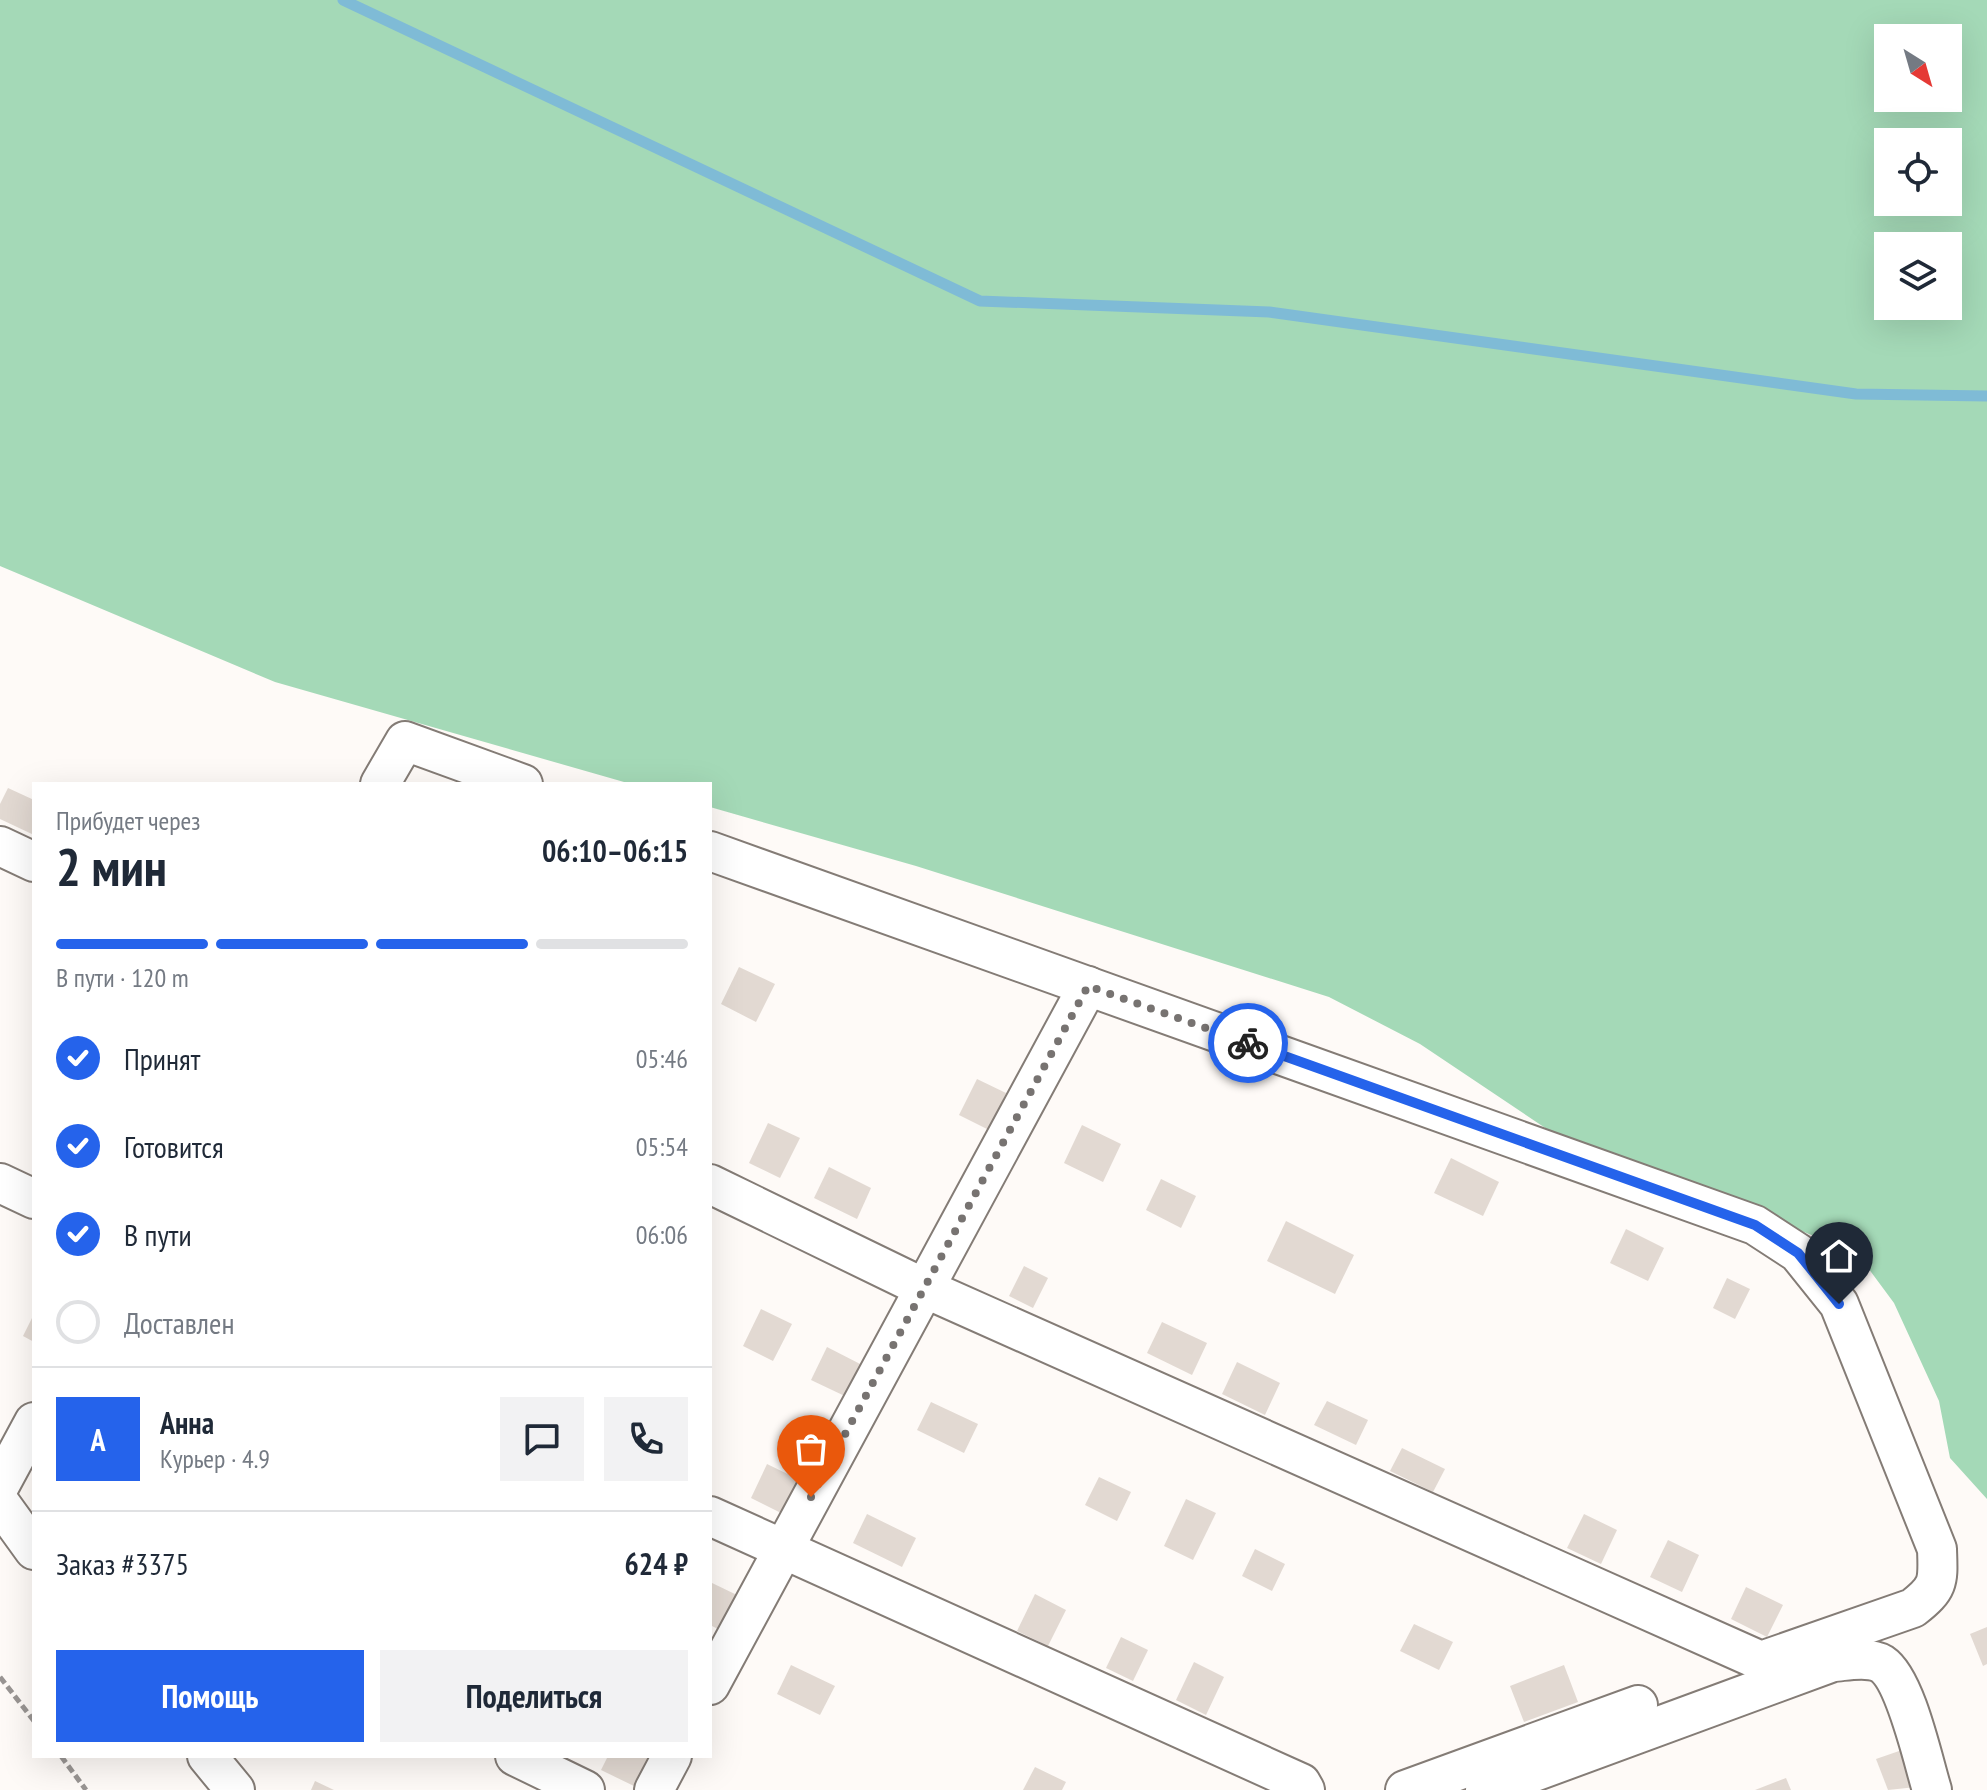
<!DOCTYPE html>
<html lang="ru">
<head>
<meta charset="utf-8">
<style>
	:root { --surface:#fff; --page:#f2f2f3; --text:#1f2937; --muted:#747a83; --line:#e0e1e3; --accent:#2563eb }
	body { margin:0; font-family:"PT Sans Narrow",sans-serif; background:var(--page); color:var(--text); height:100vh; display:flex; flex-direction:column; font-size:30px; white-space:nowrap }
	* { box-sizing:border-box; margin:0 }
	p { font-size:26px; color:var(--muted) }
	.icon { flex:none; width:44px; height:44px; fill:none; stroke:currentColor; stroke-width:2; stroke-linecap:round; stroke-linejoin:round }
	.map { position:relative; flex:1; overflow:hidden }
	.sheet { position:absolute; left:32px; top:782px; width:680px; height:976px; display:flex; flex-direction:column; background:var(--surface); border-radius:0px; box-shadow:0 8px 32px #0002 }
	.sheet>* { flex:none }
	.needle { width:52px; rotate:143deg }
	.controls { position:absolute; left:1874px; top:24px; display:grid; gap:16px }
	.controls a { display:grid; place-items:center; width:88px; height:88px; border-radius:0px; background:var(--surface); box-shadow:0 8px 32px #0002; font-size:40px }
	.pin { position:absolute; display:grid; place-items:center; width:68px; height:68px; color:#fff; margin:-82px -34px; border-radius:50% 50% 50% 0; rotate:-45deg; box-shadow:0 0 8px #0007 }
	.pin .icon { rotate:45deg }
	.courier { position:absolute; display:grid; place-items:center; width:80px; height:80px; margin:-40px; border:6px solid #2563eb; border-radius:50%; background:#fff; color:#222; box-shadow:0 2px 10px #0007 }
	.head em { font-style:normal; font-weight:800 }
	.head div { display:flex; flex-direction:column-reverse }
	.head { display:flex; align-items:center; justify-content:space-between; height:136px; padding:0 24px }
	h1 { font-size:52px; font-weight:800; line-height:60px }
	.bar { display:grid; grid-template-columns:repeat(4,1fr); gap:12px 8px; align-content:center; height:96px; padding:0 24px }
	.bar i { height:10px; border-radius:6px; background:var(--line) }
	.bar .selected { background:var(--accent) }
	.bar p { grid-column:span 4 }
	.line { display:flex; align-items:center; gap:20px; padding:0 24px; border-top:2px solid var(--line) }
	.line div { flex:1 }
	.round { display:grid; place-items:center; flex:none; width:84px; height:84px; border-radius:0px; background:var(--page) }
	ol { padding:0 24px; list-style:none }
	li { display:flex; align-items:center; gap:24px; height:88px }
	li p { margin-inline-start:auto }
	li .icon { padding:8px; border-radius:50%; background:var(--accent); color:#fff; stroke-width:4 }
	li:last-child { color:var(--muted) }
	li i { width:44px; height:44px; border:4px solid var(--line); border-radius:50% }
	.cta { display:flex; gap:16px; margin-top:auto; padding:16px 24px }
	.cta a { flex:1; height:92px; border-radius:0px; background:var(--accent); color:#fff; font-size:32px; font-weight:800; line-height:92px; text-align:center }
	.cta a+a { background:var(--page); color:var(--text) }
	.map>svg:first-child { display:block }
	.forest { fill:#a4d9b7; fill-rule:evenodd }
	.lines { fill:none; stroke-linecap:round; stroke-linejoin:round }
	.stream { stroke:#7fbbd6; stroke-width:11 }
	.building { fill:#e2d9d2 }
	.minor-casing { stroke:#847c76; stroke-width:42 }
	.path { stroke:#999593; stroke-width:5; stroke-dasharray:8 4; stroke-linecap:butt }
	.minor { stroke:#fff; stroke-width:38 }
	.done { stroke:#777371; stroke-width:8; stroke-dasharray:0 14.4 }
	.route { stroke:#2563eb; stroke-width:10 }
</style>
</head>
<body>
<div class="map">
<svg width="1987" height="1790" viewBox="0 0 1987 1790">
	<rect width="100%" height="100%" fill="#fefaf7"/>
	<path class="forest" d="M0,0h1987v1499l-37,-41 -11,-57 -45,-98 -37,-50 -109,-43 -140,-40 -188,-126 -91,-47 -413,-131 -206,-59v-23h-79l-356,-102 -275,-116zM1888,38h60v60h-60zM1888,142h60v60h-60zM1888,246h60v60h-60z"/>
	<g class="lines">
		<polyline class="stream" points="343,0 980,301 1269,312 1856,394 1987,396"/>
	</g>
	<g class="building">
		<polygon points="8,788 34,800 34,835 0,819 0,804"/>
		<polygon points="739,967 775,984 756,1022 721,1004"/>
		<polygon points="977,1079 1006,1093 989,1130 959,1115"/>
		<polygon points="768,1123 800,1138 780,1178 749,1163"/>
		<polygon points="1082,1125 1121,1144 1103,1182 1064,1163"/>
		<polygon points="1451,1158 1499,1182 1483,1216 1434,1193"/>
		<polygon points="829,1167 871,1188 857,1219 814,1198"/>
		<polygon points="1161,1179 1196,1196 1181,1228 1146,1210"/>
		<polygon points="1286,1221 1354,1255 1335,1294 1267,1261"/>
		<polygon points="1626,1229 1664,1248 1648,1281 1610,1263"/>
		<polygon points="1024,1266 1048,1278 1033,1308 1009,1296"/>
		<polygon points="1727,1278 1750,1289 1735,1319 1713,1308"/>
		<polygon points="761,1309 792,1324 773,1361 743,1346"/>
		<polygon points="34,1314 34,1342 23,1336"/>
		<polygon points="1162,1322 1207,1343 1192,1375 1147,1353"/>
		<polygon points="827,1347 866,1367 851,1399 811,1380"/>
		<polygon points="1237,1362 1280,1383 1265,1415 1222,1394"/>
		<polygon points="1327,1401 1368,1420 1356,1445 1314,1425"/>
		<polygon points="931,1402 978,1424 964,1453 917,1430"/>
		<polygon points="1402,1448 1445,1469 1433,1492 1390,1471"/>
		<polygon points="767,1464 804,1482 787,1516 751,1498"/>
		<polygon points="1099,1477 1131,1492 1117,1521 1085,1505"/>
		<polygon points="1186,1499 1216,1513 1193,1560 1164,1546"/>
		<polygon points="867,1514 916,1538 902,1567 853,1543"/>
		<polygon points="1584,1514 1617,1530 1601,1564 1567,1548"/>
		<polygon points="1668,1540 1699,1555 1682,1592 1650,1577"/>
		<polygon points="1255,1549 1285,1564 1272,1591 1242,1576"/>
		<polygon points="710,1582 739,1596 722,1631 710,1625"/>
		<polygon points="1746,1587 1783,1605 1767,1637 1731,1619"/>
		<polygon points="1035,1594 1066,1610 1048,1646 1017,1631"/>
		<polygon points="1414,1624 1453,1642 1439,1670 1400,1651"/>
		<polygon points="1987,1627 1987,1664 1983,1666 1970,1634"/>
		<polygon points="1121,1637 1148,1650 1133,1681 1106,1668"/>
		<polygon points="1194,1662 1224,1677 1206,1715 1176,1700"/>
		<polygon points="791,1665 835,1686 820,1715 777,1694"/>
		<polygon points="1564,1665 1578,1702 1524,1722 1510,1686"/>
		<polygon points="1902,1750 1916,1787 1888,1790 1876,1759"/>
		<polygon points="608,1756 651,1756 636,1787 601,1770"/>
		<polygon points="1035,1767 1066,1782 1062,1790 1023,1790"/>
		<polygon points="1786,1778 1791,1790 1755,1790"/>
		<polygon points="315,1781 334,1790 311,1790"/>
	</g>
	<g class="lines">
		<defs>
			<g id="minor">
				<polyline points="380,784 405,741 523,784"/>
				<polyline points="0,846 34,862"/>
				<path d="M710,851l1045,374 43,28 41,51 98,245c1,32 3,38 -24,59l-152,53 -837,-373 -214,-104"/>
				<polyline points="0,1183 34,1199"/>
				<polyline points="0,1485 34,1422"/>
				<polyline points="0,1503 34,1550"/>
				<polyline points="710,1516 1301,1783 1305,1790"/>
				<polyline points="710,1685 1088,986"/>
				<polyline points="207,1756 235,1790"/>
				<polyline points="515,1756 585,1790"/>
				<polyline points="654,1790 672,1756"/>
				<polyline points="1405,1790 1638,1705"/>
				<path d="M1485,1790l348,-128c14,-1 35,-6 49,2 24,16 41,97 50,126"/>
			</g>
		</defs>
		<use href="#minor" class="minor-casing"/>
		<g class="path">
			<polyline points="0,1677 34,1721"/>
			<polyline points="61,1756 86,1790"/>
		</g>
		<use href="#minor" class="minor"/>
	</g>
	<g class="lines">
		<polyline class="done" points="811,1497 1088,986 1248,1043"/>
		<polyline class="route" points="1248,1043 1755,1225 1798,1253 1839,1304"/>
	</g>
</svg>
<div class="controls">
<a><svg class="needle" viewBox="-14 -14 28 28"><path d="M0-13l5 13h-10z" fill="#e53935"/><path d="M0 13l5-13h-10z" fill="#747a83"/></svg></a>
<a><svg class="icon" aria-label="locate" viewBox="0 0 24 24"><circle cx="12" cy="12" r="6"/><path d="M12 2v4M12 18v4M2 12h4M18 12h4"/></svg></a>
<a><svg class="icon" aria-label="layers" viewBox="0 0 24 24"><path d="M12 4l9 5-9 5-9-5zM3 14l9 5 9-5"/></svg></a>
</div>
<div class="pin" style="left:811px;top:1497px;background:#ea580c"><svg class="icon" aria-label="bag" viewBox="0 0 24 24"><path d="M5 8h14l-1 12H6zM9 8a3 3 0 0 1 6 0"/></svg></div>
<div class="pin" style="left:1839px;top:1304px;background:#1f2937"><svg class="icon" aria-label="home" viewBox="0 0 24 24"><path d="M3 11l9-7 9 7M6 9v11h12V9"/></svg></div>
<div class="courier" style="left:1248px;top:1043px"><svg class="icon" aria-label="bike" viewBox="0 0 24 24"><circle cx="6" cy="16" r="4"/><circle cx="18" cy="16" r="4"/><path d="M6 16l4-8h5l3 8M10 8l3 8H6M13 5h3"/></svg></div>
<section class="sheet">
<div class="head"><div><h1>2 мин</h1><p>Прибудет через</p></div><em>06:10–06:15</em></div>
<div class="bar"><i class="selected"></i><i class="selected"></i><i class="selected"></i><i></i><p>В пути · 120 m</p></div>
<ol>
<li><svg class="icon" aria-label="check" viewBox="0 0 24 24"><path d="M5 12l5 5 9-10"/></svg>Принят<p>05:46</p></li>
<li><svg class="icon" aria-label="check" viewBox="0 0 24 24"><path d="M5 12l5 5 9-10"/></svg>Готовится<p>05:54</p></li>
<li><svg class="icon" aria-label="check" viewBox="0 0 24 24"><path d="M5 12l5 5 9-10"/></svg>В пути<p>06:06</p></li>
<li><i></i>Доставлен</li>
</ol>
<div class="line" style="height:144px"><b class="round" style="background:var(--accent);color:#fff">А</b><div><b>Анна</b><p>Курьер · 4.9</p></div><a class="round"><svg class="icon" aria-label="chat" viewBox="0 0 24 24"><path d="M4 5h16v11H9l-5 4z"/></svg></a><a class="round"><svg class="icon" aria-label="phone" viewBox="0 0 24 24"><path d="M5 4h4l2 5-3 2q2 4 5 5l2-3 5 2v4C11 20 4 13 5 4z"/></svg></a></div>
<div class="line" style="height:104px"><div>Заказ #3375</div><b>624 ₽</b></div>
<div class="cta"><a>Помощь</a><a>Поделиться</a></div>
</section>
</div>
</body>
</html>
